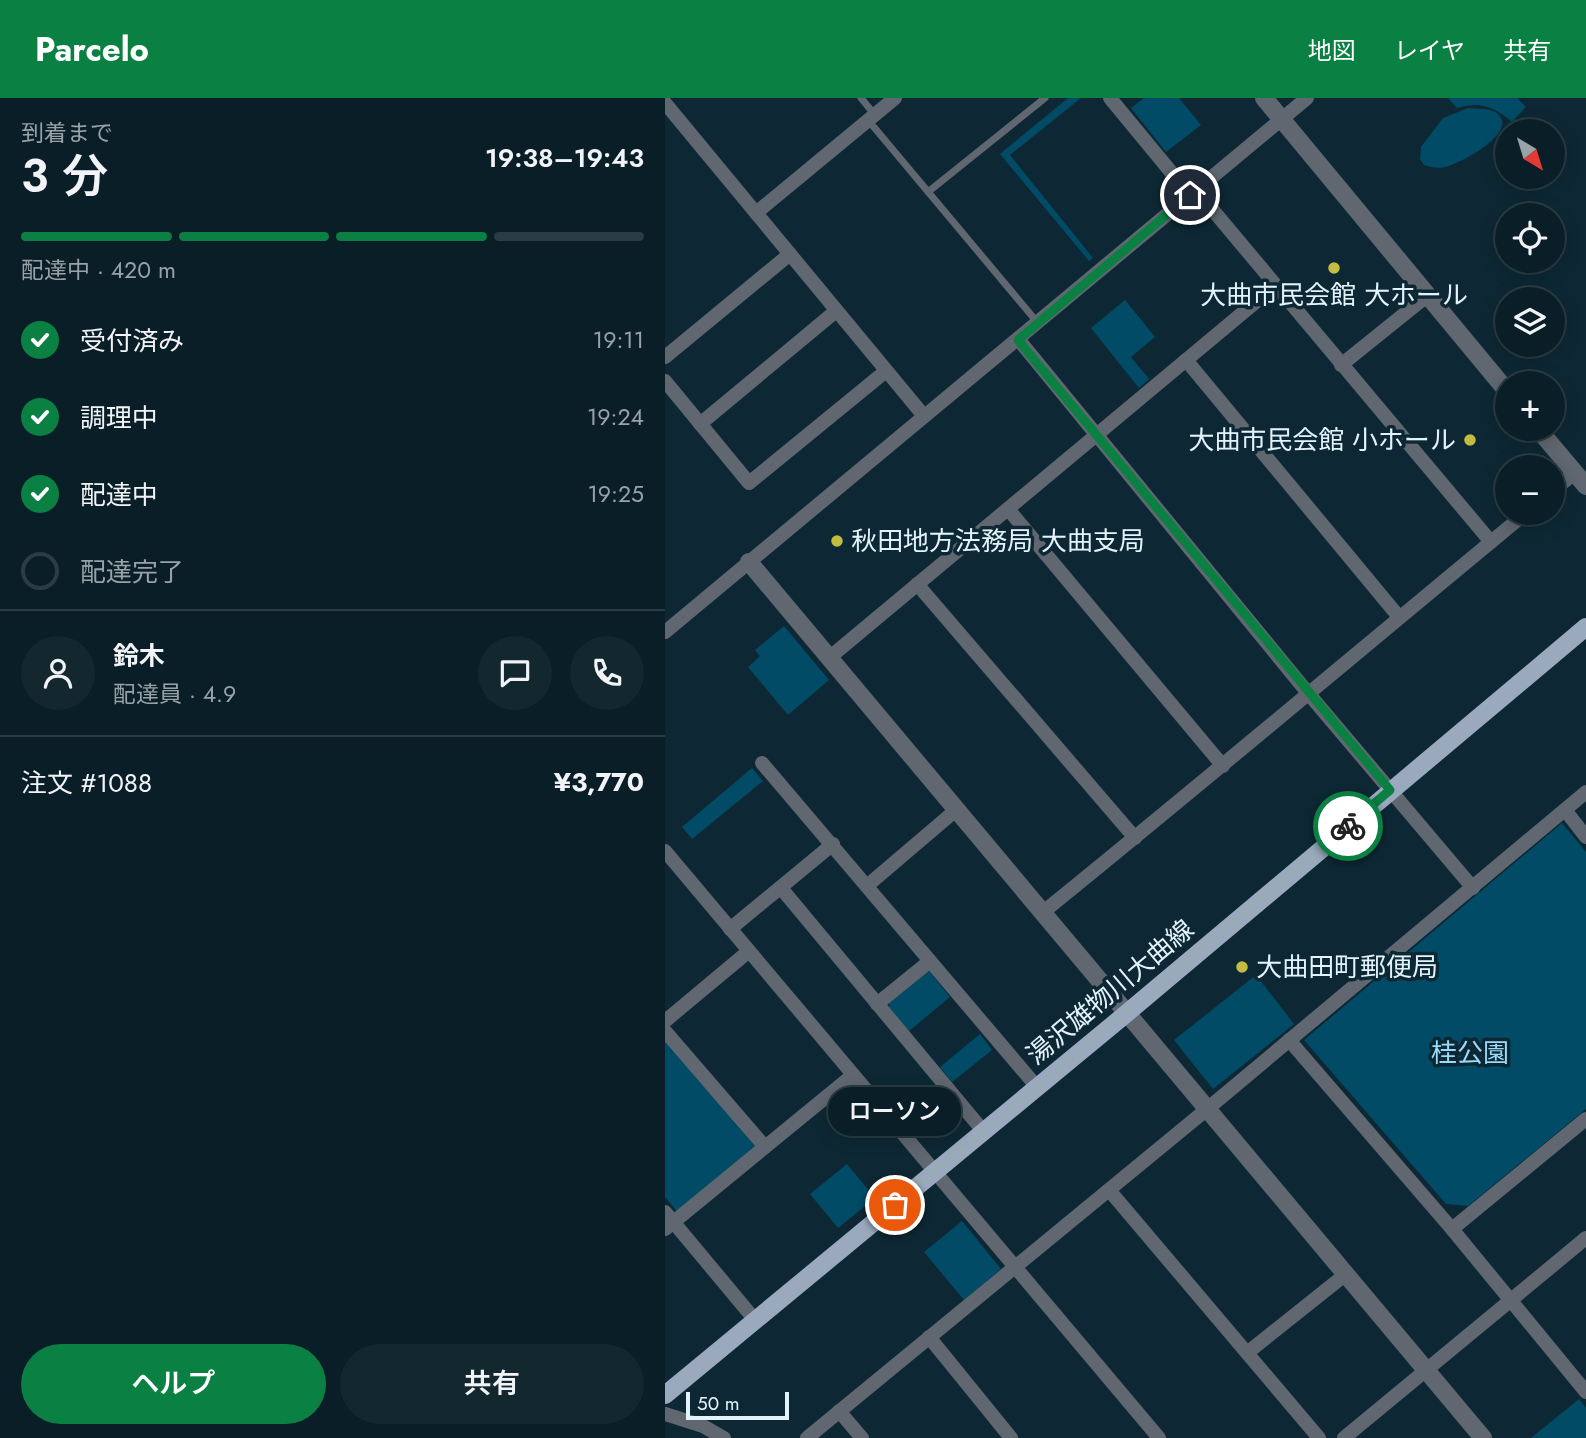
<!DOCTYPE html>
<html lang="ja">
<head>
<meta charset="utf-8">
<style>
	:root { --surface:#0a1e27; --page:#13272f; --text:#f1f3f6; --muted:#99a2a7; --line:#2a3c44; --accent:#0b8043 }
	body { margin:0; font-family:Jost,"Noto Sans JP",sans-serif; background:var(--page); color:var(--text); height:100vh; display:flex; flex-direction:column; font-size:26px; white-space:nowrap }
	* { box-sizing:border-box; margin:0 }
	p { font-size:23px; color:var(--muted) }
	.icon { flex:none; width:38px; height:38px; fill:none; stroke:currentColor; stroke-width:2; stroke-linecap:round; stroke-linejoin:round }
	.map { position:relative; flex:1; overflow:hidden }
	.sheet { display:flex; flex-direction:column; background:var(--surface); width:665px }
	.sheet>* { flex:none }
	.needle { width:46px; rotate:142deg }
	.tools { position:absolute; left:830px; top:21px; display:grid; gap:14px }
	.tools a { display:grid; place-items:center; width:70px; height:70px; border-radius:50%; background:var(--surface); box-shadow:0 4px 18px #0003,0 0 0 2px var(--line); font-size:35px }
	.scale { position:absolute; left:21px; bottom:18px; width:103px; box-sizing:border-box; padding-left:7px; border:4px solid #e3f3fb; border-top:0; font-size:19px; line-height:24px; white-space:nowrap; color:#e3f3fb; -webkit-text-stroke:5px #0d2834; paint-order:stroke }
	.pin { position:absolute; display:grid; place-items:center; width:60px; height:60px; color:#fff; margin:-30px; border:4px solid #fff; border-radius:50%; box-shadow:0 2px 7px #0007 }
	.courier { position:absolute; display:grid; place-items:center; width:70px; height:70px; margin:-35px; border:5px solid #0b8043; border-radius:50%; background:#fff; color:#222; box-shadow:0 2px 9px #0007 }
	.bubble { position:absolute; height:49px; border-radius:24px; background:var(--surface); box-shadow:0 4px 18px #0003,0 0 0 2px var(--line); font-size:23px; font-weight:600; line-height:49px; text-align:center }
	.headline em { font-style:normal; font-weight:600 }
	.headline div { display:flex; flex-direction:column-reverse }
	.headline { display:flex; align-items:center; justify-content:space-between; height:119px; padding:0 21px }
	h1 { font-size:46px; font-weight:600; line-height:52px }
	.bar { display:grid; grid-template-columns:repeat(4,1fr); gap:10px 7px; align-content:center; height:84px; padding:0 21px }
	.bar i { height:9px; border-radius:5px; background:var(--line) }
	.bar .active { background:var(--accent) }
	.bar p { grid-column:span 4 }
	.line { display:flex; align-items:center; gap:18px; padding:0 21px; border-top:2px solid var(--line) }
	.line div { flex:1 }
	.round { display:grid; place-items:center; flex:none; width:74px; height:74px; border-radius:37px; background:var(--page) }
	ol { padding:0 21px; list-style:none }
	li { display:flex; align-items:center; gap:21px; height:77px }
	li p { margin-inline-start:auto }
	li .icon { padding:7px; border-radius:50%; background:var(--accent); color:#fff; stroke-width:4 }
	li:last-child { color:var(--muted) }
	li i { width:38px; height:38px; border:4px solid var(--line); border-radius:50% }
	.action { display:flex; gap:14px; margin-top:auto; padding:14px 21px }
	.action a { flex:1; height:80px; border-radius:42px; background:var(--accent); color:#fff; font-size:28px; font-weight:600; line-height:80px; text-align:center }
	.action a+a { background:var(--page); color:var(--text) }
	header { display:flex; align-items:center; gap:42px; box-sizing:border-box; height:98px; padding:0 35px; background:var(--accent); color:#fff }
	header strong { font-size:33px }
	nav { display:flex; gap:38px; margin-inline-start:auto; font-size:24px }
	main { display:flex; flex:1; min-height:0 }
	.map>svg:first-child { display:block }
	.green { fill:#014b67 }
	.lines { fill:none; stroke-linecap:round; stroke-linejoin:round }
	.service { stroke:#606770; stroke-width:7 }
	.minor { stroke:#606770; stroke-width:14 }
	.tertiary { stroke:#606770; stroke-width:18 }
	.primary { stroke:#9aa9bd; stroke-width:18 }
	.done { stroke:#98acb5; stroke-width:7; stroke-dasharray:0 12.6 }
	.route { stroke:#0b8043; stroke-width:9 }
	.poi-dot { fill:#c2bd3f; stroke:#0d2834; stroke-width:2.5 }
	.labels { text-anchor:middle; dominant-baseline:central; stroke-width:7; stroke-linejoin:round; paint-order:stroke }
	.poi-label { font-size:26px; fill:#e3f3fb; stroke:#0d2834; text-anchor:start }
	.street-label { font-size:26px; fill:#e3f3fb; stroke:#0d2834 }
	.park-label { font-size:26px; fill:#9ad9f9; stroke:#0d2834 }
</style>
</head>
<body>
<header>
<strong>Parcelo</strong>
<nav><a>地図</a><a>レイヤ</a><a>共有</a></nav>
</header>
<main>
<section class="sheet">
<div class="headline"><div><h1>3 分</h1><p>到着まで</p></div><em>19:38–19:43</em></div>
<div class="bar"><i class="active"></i><i class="active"></i><i class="active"></i><i></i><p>配達中 · 420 m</p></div>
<ol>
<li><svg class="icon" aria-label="check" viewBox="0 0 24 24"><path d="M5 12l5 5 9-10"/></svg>受付済み<p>19:11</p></li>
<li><svg class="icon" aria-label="check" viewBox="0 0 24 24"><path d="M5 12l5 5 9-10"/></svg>調理中<p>19:24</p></li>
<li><svg class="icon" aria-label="check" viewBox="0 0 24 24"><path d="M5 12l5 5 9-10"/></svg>配達中<p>19:25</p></li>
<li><i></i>配達完了</li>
</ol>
<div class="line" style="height:126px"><a class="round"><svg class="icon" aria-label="person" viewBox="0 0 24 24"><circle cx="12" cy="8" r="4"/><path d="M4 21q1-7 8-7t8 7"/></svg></a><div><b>鈴木</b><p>配達員 · 4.9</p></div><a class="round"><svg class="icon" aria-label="chat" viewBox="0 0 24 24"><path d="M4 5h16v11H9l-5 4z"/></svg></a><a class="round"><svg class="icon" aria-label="phone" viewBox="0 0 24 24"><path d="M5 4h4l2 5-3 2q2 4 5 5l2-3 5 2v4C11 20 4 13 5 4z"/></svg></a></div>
<div class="line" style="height:91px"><div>注文 #1088</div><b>¥3,770</b></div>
<div class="action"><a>ヘルプ</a><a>共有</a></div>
</section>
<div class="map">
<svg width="921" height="1340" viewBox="0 0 921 1340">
	<rect width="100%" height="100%" fill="#0d2834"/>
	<g class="green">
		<polygon points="403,0 416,0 345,57 428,160 424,163 335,56"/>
		<polygon points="479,0 514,0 536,27 501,54 466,10"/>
		<path d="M783,0h69l9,9 -14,15c-18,-15 -31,-21 -55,-14z"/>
		<path d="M803,10c9,1 20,0 27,4 29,18 -35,52 -50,55 -7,2 -14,0 -21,-2l-4,-6 1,-12 22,-29z"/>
		<polygon points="460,202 490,239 466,259 484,281 474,290 426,230"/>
		<polygon points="119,528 164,582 123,617 83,569 95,558 90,552"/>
		<polygon points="87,670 98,683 27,741 17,729"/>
		<polygon points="897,725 921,754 921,1011 803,1108 781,1106 639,942"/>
		<polygon points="264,873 285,899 244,933 224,909 224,905"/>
		<polygon points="591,877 629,926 548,991 509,942"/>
		<polygon points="315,936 327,952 287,984 275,969"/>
		<polygon points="0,939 91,1050 13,1115 0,1099"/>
		<polygon points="182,1066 210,1100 173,1130 145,1096"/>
		<polygon points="297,1123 336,1171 299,1202 259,1154"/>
		<polygon points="914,1301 921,1310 921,1340 866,1340"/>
	</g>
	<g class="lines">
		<g class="service">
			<polyline points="196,0 210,17"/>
			<polyline points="203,22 372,224"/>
			<polyline points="263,94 380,0"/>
		</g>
		<g class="minor">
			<polyline points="445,0 525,97"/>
			<polyline points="0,5 259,318"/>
			<polyline points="531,92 826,444"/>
			<polyline points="91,115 230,0"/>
			<polyline points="353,241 643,595 808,790"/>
			<polyline points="0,259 125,156"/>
			<polyline points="521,262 734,519"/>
			<polyline points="676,267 763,197"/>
			<polyline points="0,283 84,385 221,273"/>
			<polyline points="35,326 171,213"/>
			<polyline points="887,393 910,375"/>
			<polyline points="343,411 558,668"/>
			<polyline points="252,486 470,740"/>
			<polyline points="0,534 642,0"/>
			<polyline points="164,560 610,188"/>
			<polyline points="97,665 372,989"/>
			<polyline points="900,712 921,739"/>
			<polyline points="0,753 494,1340"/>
			<polyline points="203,787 291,712"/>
			<polyline points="116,790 319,1034"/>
			<path d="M377,815c163,-132 323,-267 484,-400"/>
			<polyline points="65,831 168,746"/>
			<polyline points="212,906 265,863"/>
			<polyline points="0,923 84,853"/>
			<polyline points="0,933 100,1049"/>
			<polyline points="624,942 787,1131 921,1294"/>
			<polyline points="444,1092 654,1340"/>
			<polyline points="0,1114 90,1222"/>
			<polyline points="0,1131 188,977"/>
			<polyline points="787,1131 921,1021"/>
			<polyline points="264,1239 346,1340"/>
			<polyline points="582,1255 681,1176"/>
			<polyline points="174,1313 197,1340"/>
			<polyline points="0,1316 38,1328 59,1340"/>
			<polyline points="142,1340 541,1012 921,694"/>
			<polyline points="679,1340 921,1140"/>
		</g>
		<g class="tertiary">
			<polyline points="599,0 842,293"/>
			<polyline points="873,331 921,388"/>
			<polyline points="84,464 818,1340"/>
		</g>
		<polyline class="primary" points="0,1297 462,915 921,529"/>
	</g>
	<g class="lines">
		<polyline class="done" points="230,1107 683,728"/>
		<polyline class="route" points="525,97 353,242 725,692 683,728"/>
	</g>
	<g class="poi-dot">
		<circle cx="669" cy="170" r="7"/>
		<circle cx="805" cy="342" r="7"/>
		<circle cx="172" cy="443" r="7"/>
		<circle cx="577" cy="869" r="7"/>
	</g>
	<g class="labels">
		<g class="poi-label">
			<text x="669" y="197" text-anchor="middle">大曲市民会館 大ホール</text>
			<text x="791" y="342" text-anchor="end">大曲市民会館 小ホール</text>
			<text x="186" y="443">秋田地方法務局 大曲支局</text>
			<text x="591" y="869">大曲田町郵便局</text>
		</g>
		<g class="street-label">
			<text transform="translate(445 894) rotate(-40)">湯沢雄物川大曲線</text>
		</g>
		<g class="park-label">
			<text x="805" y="955">桂公園</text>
		</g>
	</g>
</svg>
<div class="tools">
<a><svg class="needle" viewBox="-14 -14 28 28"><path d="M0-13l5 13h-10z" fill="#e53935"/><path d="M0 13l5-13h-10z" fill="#99a2a7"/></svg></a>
<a><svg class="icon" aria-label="locate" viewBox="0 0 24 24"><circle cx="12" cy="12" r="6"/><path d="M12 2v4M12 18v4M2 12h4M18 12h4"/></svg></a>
<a><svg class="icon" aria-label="layers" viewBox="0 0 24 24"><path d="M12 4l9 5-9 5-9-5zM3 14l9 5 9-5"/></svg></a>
<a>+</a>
<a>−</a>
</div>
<div class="scale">50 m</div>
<div class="pin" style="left:230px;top:1107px;background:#ea580c"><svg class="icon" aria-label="bag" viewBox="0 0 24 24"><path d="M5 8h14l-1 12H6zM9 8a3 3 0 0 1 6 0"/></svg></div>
<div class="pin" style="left:525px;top:97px;background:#1f2937"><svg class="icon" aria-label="home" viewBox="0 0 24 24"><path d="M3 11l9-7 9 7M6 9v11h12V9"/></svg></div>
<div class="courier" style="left:683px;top:728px"><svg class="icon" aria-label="bike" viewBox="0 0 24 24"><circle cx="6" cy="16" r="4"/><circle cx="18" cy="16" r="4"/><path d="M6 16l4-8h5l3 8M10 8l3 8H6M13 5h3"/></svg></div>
<div class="bubble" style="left:163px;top:989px;width:133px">ローソン</div>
</div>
</main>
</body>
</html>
